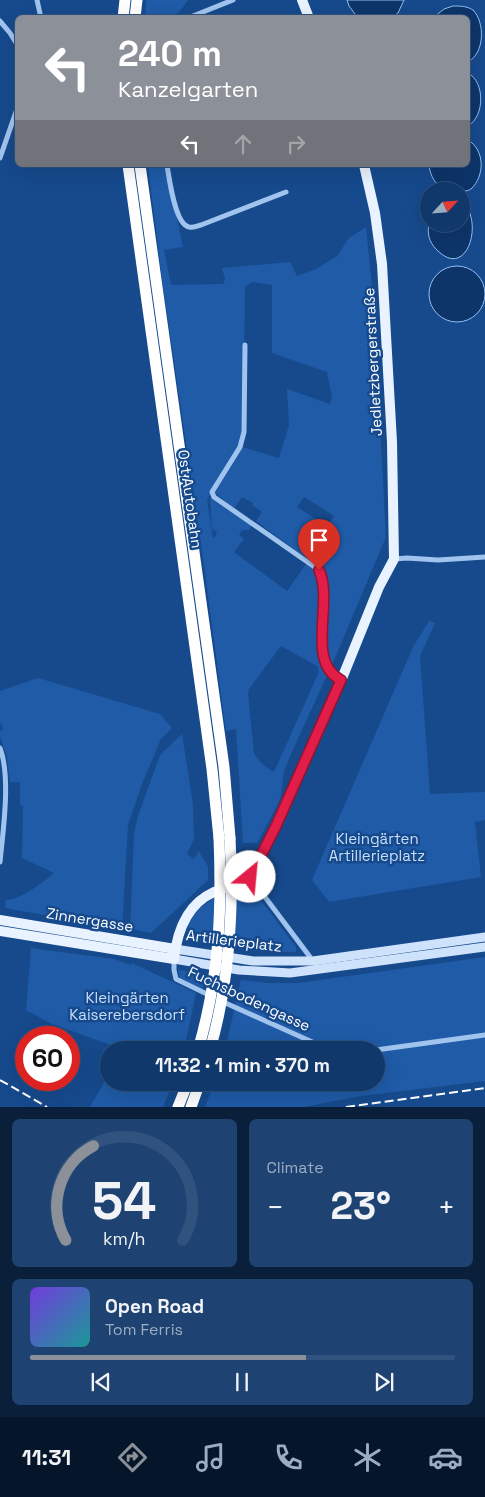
<!DOCTYPE html>
<html lang="en">
<head>
<meta charset="utf-8">
<style>
	:root { --surface:#10386a; --page:#1e4372; --text:#f1f3f6; --muted:#9cacc1; --line:#30527e; --accent:#8c9099 }
	body { margin:0; font-family:"Space Grotesk",sans-serif; background:var(--page); color:var(--text); height:100vh; display:flex; flex-direction:column; font-size:19px; white-space:nowrap }
	* { box-sizing:border-box; margin:0 }
	p { font-size:16px; color:var(--muted) }
	.icon { flex:none; width:28px; height:28px; fill:none; stroke:currentColor; stroke-width:2; stroke-linecap:round; stroke-linejoin:round }
	.map { position:relative; height:1107px; overflow:hidden }
	.panel { display:flex; flex-direction:column; gap:12px; padding:12px; background:#091f3a; flex:1 }
	.panel>* { flex:none }
	.top-card { position:absolute; left:15px; top:15px; width:455px; height:152px; border-radius:8px; box-shadow:0 5px 20px #0002,0 0 0 1px var(--line); background:#8c9099; color:#fff; overflow:hidden }
	.needle { width:32px; rotate:64deg }
	.fabs { position:absolute; left:420px; top:182px; display:grid; gap:10px }
	.fabs a { display:grid; place-items:center; width:50px; height:50px; border-radius:50%; background:var(--surface); box-shadow:0 5px 20px #0002,0 0 0 1px var(--line); font-size:25px }
	.speed { position:absolute; left:15px; top:1026px; display:flex; gap:10px; font-size:25px; font-weight:700; text-align:center }
	.speed>* { display:grid; place-content:center; width:65px; height:65px; border-radius:50%; background:var(--surface); box-shadow:0 5px 20px #0002,0 0 0 1px var(--line); line-height:1 }
	.speed .limit { border:8px solid #d22; background:#fff; color:#111 }
	.pin { position:absolute; display:grid; place-items:center; width:42px; height:42px; color:#fff; margin:-51px -21px; border-radius:50% 50% 50% 0; rotate:-45deg; box-shadow:0 0 5px #0007 }
	.pin .icon { rotate:45deg }
	.me { position:absolute; width:55px; margin:-28px; rotate:28deg; stroke-linejoin:round; filter:drop-shadow(0 0 4px #0008) }
	.turn { display:flex; align-items:center; gap:18px; height:105px; padding:0 20px; font-size:22px }
	.turn .icon { width:65px; height:65px; stroke-width:2.5 }
	.turn b { display:block; font-size:35px; line-height:42px }
	.lanes { display:flex; align-items:center; height:48px; padding:0 20px; background:#0003; justify-content:center; gap:25px; direction:ltr }
	.lanes .off { opacity:.35 }
	.big { font-size:38px; font-weight:600; line-height:1.1 }
	.panel .widget { flex:1; display:flex; flex-direction:column; justify-content:center; gap:8px; min-width:0; padding:0 18px; border-radius:8px; background:var(--page) }
	.panel .dial { align-items:center; gap:0 }
	.dial svg { height:130px; overflow:visible; fill:none; stroke:var(--line); stroke-width:7; stroke-linecap:round; text-anchor:middle }
	.dial text { fill:var(--text); stroke:none }
	.song { display:flex; align-items:center; gap:15px }
	.cover { width:60px; height:60px; border-radius:8px; background:linear-gradient(135deg,hsl(260 70% 55%),hsl(180 70% 35%)) }
	.played { height:5px; border-radius:2px; background:linear-gradient(90deg,var(--accent) 65%,var(--line) 65%) }
	.keys { display:flex; justify-content:space-around; direction:ltr }
	.heat { display:flex; justify-content:space-between; align-items:center; font-size:28px; direction:ltr }
	.panel .tiles { flex:1; display:grid; gap:12px; grid-template-columns:1fr 1fr }
	.widget:last-child { grid-column:span 2 }
	.trip { position:absolute; left:100px; top:1041px; width:285px; height:50px; border-radius:25px; background:var(--surface); box-shadow:0 5px 20px #0002,0 0 0 1px var(--line); font-weight:600; line-height:50px; text-align:center }
	.tabs { display:flex; height:80px; justify-content:space-around; align-items:center; background:#06162a; color:var(--muted) }
	.tabs .icon { width:35px; height:35px }
	.tabs .current { color:var(--accent) }
	.tabs b { font-size:22px; color:var(--text) }
	.map>svg:first-child { display:block }
	.green { fill:#1f5ba7; fill-rule:evenodd }
	.water { fill:#0e356a; stroke:#93bff2 }
	.lines { fill:none; stroke-linecap:round; stroke-linejoin:round }
	.minor { stroke:#a1c4ef; stroke-width:5 }
	.secondary { stroke:#cfe2fb; stroke-width:9 }
	.primary { stroke:#e9f2ff; stroke-width:10 }
	.motorway { stroke:#fff; stroke-width:11 }
	.rail { stroke:#fff; stroke-width:2; stroke-dasharray:9 4; stroke-linecap:butt }
	.motorway-bridge { stroke:#fff; stroke-width:11 }
	.route-casing { stroke:#92132f; stroke-width:12 }
	.route { stroke:#e11d48; stroke-width:9 }
	.labels { text-anchor:middle; stroke-width:5; stroke-linejoin:round; paint-order:stroke }
	.street-label { font-size:15px; fill:#fff; stroke:#164a8d }
	.park-label { font-size:15px; fill:#c7dffb; stroke:#164a8d }
</style>
</head>
<body>
<div class="map">
<svg width="485" height="1107" viewBox="0 0 485 1107">
	<rect width="100%" height="100%" fill="#164a8d"/>
	<g class="green">
		<path d="M 146,0 L 188,0 C 174,21 169,18 145,17 Z"/>
		<path d="M 148,165 L 166,165 L 183,247 L 164,250 L 171,285 L 223,284 L 225,279 L 222,268 L 290,262 L 297,276 L 316,269 L 337,256 L 349,238 L 366,227 L 373,295 L 386,537 L 335,658 L 291,754 L 284,771 L 281,795 L 277,806 L 257,843 L 243,843 L 236,729 L 226,731 L 224,717 L 205,572 L 163,286 ZM 252,282 L 272,285 L 272,353 L 327,372 L 332,397 L 330,404 L 287,389 L 289,425 L 279,458 L 239,446 L 243,430 L 245,287 ZM 215,493 L 234,509 L 242,497 L 253,503 L 252,505 L 262,512 L 256,521 L 309,560 L 287,591 L 234,552 L 244,539 L 239,535 L 242,530 L 249,530 L 252,525 L 210,497 L 212,529 L 217,532 L 215,537 L 213,538 L 207,500 L 209,496 ZM 304,497 L 334,516 L 327,526 L 297,507 ZM 281,646 L 317,666 L 319,672 L 274,772 C 265,767 259,762 254,753 L 248,694 L 249,689 Z"/>
		<path d="M 429,621 L 435,623 L 420,656 L 430,794 L 485,792 L 485,820 L 475,822 L 481,877 L 329,902 L 312,880 L 413,647 Z"/>
		<path d="M 38,678 L 160,714 L 172,728 L 161,739 L 142,784 L 128,825 L 122,929 L 5,908 L 6,900 C 21,900 43,882 54,873 L 22,858 L 23,806 L 20,805 L 20,782 L 10,782 L 7,757 L 0,736 L 0,731 L 4,729 L 0,723 L 0,691 Z"/>
		<path d="M 182,734 L 193,804 L 194,839 L 187,854 L 194,859 L 199,851 L 208,867 L 208,880 L 151,933 L 130,929 L 134,833 L 138,816 L 160,755 Z"/>
		<path d="M 247,887 L 254,891 L 296,947 L 296,952 C 281,953 194,945 186,936 C 191,905 219,893 247,887 Z"/>
		<path d="M 31,948 L 114,959 L 131,965 L 132,963 L 196,993 L 184,1050 L 119,1050 L 119,1048 L 52,1024 L 26,1010 Z"/>
		<path d="M 485,957 L 485,1081 L 361,1096 L 303,1107 L 205,1107 L 214,1083 L 376,1082 L 376,1050 L 225,1050 L 241,980 L 268,983 L 298,983 Z"/>
		<path d="M 178,970 L 205,973 L 203,989 L 180,978 Z"/>
		<path d="M 104,1082 L 109,1084 L 110,1082 L 173,1083 L 163,1107 L 90,1107 Z"/>
	</g>
	<g class="water">
		<path d="M 347,0 L 404,0 L 398,13 L 392,17 L 358,18 L 349,6 Z"/>
		<path d="M 453,6 C 460,6 467,6 473,10 C 485,22 485,53 468,62 L 468,18 L 434,17 L 444,9 Z"/>
		<path d="M 468,73 C 485,82 485,116 468,126 Z"/>
		<path d="M 468,140 C 485,150 485,176 471,189 C 466,192 463,191 457,191 C 441,191 431,182 429,165 L 468,165 Z"/>
		<path d="M 461,201 C 485,218 468,283 436,249 C 429,242 427,233 429,224 L 461,224 Z"/>
		<circle cx="457" cy="294" r="28"/>
	</g>
	<g class="lines">
		<g class="minor">
			<path d="M 37,0 L 41,18"/>
			<path d="M 188,18 L 233,0"/>
			<path d="M 0,21 L 10,33 L 18,46"/>
			<path d="M 0,158 L 18,106"/>
			<path d="M 167,165 C 169,177 175,225 189,227 C 192,228 197,226 201,225 L 286,192"/>
			<path d="M 245,345 L 244,432 L 240,447 L 212,492 L 214,497 L 319,570 C 334,602 305,661 341,680"/>
			<path d="M 394,559 L 407,558 L 438,560 L 485,557"/>
			<path d="M 0,748 C 11,777 3,831 0,862"/>
			<path d="M 250,877 L 313,961"/>
			<path d="M 174,959 L 174,970 L 176,979 L 211,996"/>
			<path d="M 221,1001 L 330,1050"/>
			<path d="M 376,1050 L 485,1035"/>
		</g>
		<g class="secondary">
			<path d="M 175,949 L 253,961 L 313,961 L 485,937"/>
			<path d="M 174,959 L 239,970 L 290,973 L 485,947"/>
		</g>
		<g class="primary">
			<path d="M 302,0 L 309,18"/>
			<path d="M 0,920 L 175,949"/>
			<path d="M 0,931 L 174,959 C 177,932 187,904 214,892 C 222,888 244,882 250,877 C 253,874 256,867 258,864 L 341,681 L 379,587 L 394,559 L 392,442 L 382,264 L 375,213 L 364,165"/>
		</g>
		<g class="motorway">
			<path d="M 123,18 L 125,0"/>
			<path d="M 135,18 L 137,0"/>
			<path d="M 128,165 L 212,769 L 219,838"/>
			<path d="M 140,165 L 224,767 L 230,838"/>
			<path d="M 178,1107 L 188,1082"/>
			<path d="M 191,1107 L 200,1082"/>
		</g>
		<g class="rail">
			<path d="M 0,1080 L 47,1107"/>
			<path d="M 346,1107 L 485,1088"/>
		</g>
		<g class="motorway-bridge">
			<path d="M 198,1050 C 219,978 222,913 219,838"/>
			<path d="M 210,1050 C 230,980 234,910 230,838"/>
		</g>
	</g>
	<g class="lines">
		<defs>
			<path id="route" d="M 250,877 L 276,826 L 341,680 C 305,662 334,602 319,570"/>
		</defs>
		<use href="#route" class="route-casing"/>
		<use href="#route" class="route"/>
	</g>
	<g class="labels">
		<g class="street-label">
			<text transform="translate(373 362) rotate(-93)" y="5">Jedletzbergerstraße</text>
			<text transform="translate(190 499) rotate(82)" y="5">Ost Autobahn</text>
			<text transform="translate(90 920) rotate(9)" y="5">Zinnergasse</text>
			<text transform="translate(234 941) rotate(7)" y="5">Artillerieplatz</text>
			<text transform="translate(249 999) rotate(25)" y="5">Fuchsbodengasse</text>
		</g>
		<g class="park-label">
			<text x="377" y="844">Kleingärten<tspan x="377" dy="17">Artillerieplatz</tspan></text>
			<text x="127" y="1003">Kleingärten<tspan x="127" dy="17">Kaiserebersdorf</tspan></text>
		</g>
	</g>
</svg>
<div class="fabs">
<a><svg class="needle" viewBox="-14 -14 28 28"><path d="M0-13l5 13h-10z" fill="#e53935"/><path d="M0 13l5-13h-10z" fill="#9cacc1"/></svg></a>
</div>
<div class="speed"><div class="limit">60</div></div>
<div class="pin" style="left:319px;top:570px;background:#d93025"><svg class="icon" aria-label="arrive" viewBox="0 0 24 24"><path d="M6 21V4h12l-3 4 3 4H6"/></svg></div>
<svg class="me" style="left:250px;top:877px" viewBox="-20 -20 40 40"><circle r="19" fill="#fff"/><path d="M0-13L10 11 0 6-10 11z" fill="#e11d48"/></svg>
<div class="trip">11:32 · 1 min · 370 m</div>
<div class="top-card">
<div class="turn"><svg class="icon" aria-label="left" viewBox="0 0 24 24"><path d="M17 20v-9H6M10 6l-5 5 5 5"/></svg><div><b>240 m</b>Kanzelgarten</div></div>
<div class="lanes"><svg class="icon" aria-label="left" viewBox="0 0 24 24"><path d="M17 20v-9H6M10 6l-5 5 5 5"/></svg><svg class="icon off" aria-label="ahead" viewBox="0 0 24 24"><path d="M12 20V5M6 11l6-6 6 6"/></svg><svg class="icon off" aria-label="right" viewBox="0 0 24 24"><path d="M7 20v-9h11M14 6l5 5-5 5"/></svg></div>
</div>
</div>
<section class="panel">
<div class="tiles">
<div class="widget dial"><svg viewBox="0 0 100 80">
<path d="M14 69A42 42 0 1 1 86 69"/>
<path d="M14 69A42 42 0 0 1 31 11" stroke="#8c9099"/>
<text x="50" y="56" font-size="32" font-weight="700">54</text>
<text x="50" y="72" font-size="11">km/h</text>
</svg></div>
<div class="widget"><p>Climate</p>
<div class="heat"><a>−</a><b class="big">23°</b><a>+</a></div>
</div>
<div class="widget">
<div class="song"><i class="cover"></i><div><b>Open Road</b><p>Tom Ferris</p></div></div>
<div class="played"></div>
<div class="keys"><svg class="icon" aria-label="previous" viewBox="0 0 24 24"><path d="M18 5L8 12l10 7zM5 5v14"/></svg><svg class="icon" aria-label="pause" viewBox="0 0 24 24"><path d="M8 5v14M16 5v14"/></svg><svg class="icon" aria-label="next" viewBox="0 0 24 24"><path d="M6 5l10 7-10 7zM19 5v14"/></svg></div>
</div>
</div>
</section>
<nav class="tabs">
<b>11:31</b>
<svg class="icon current" aria-label="directions" viewBox="0 0 24 24"><path d="M12 3l9 9-9 9-9-9zM9 14v-3h6M13 9l2 2-2 2"/></svg>
<svg class="icon" aria-label="music" viewBox="0 0 24 24"><path d="M9 18V5l10-2v13"/><circle cx="6" cy="18" r="3"/><circle cx="16" cy="16" r="3"/></svg>
<svg class="icon" aria-label="phone" viewBox="0 0 24 24"><path d="M5 4h4l2 5-3 2q2 4 5 5l2-3 5 2v4C11 20 4 13 5 4z"/></svg>
<svg class="icon" aria-label="climate" viewBox="0 0 24 24"><path d="M12 3v18M4 7l16 10M4 17L20 7"/></svg>
<svg class="icon" aria-label="car" viewBox="0 0 24 24"><path d="M5 17H2v-5l4-1 3-4h7l3 4 3 1v5h-3M9 17h6M6 11h13"/><circle cx="7" cy="17" r="2"/><circle cx="17" cy="17" r="2"/></svg>
</nav>
</body>
</html>
